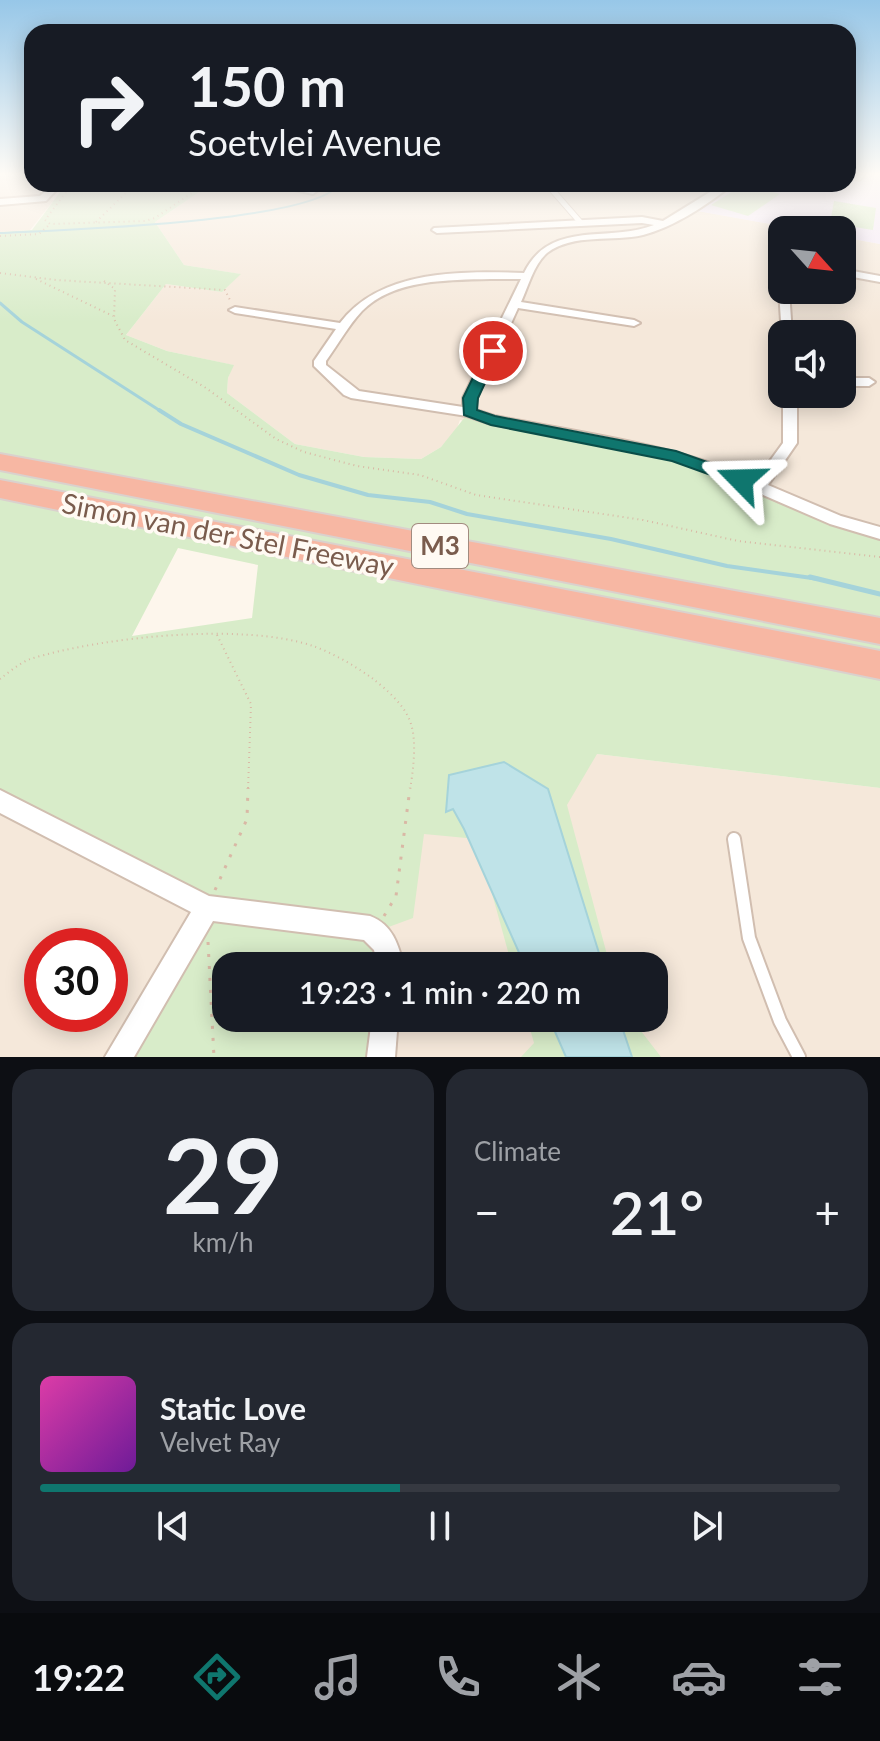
<!DOCTYPE html>
<html lang="en">
<head>
<meta charset="utf-8">
<style>
	:root { --surface:#171b24; --page:#242831; --text:#f1f3f6; --muted:#9ea1a6; --line:#363941; --accent:#0f766e }
	body { margin:0; font-family:Lato,sans-serif; background:var(--page); color:var(--text); height:100vh; display:flex; flex-direction:column; font-size:30px; white-space:nowrap }
	* { box-sizing:border-box; margin:0 }
	p { font-size:26px; color:var(--muted) }
	.icon { flex:none; width:44px; height:44px; fill:none; stroke:currentColor; stroke-width:2; stroke-linecap:round; stroke-linejoin:round }
	.map { position:relative; height:1057px; overflow:hidden }
	.drawer { display:flex; flex-direction:column; gap:12px; padding:12px; background:#0d0f14; flex:1 }
	.drawer>* { flex:none }
	.banner { position:absolute; left:24px; top:24px; width:832px; height:168px; border-radius:24px; box-shadow:0 4px 20px #0003; background:#171b24; color:var(--text); overflow:hidden }
	.needle { width:52px; rotate:117deg }
	.tools { position:absolute; left:768px; top:216px; display:grid; gap:16px }
	.tools a { display:grid; place-items:center; width:88px; height:88px; border-radius:16px; background:var(--surface); box-shadow:0 4px 20px #0003; font-size:40px }
	.speed { position:absolute; left:24px; top:928px; display:flex; gap:16px; font-size:40px; font-weight:700; text-align:center }
	.speed>* { display:grid; place-content:center; width:104px; height:104px; border-radius:50%; background:var(--surface); box-shadow:0 4px 20px #0003; line-height:1 }
	.speed .limit { border:12px solid #d22; background:#fff; color:#111 }
	.pin { position:absolute; display:grid; place-items:center; width:68px; height:68px; color:#fff; margin:-34px; border:4px solid #fff; border-radius:50%; box-shadow:0 2px 8px #0007 }
	.me { position:absolute; width:88px; margin:-44px; rotate:292deg; stroke-linejoin:round; filter:drop-shadow(0 0 6px #0008) }
	.turn { display:flex; align-items:center; gap:28px; height:168px; padding:0 32px; font-size:36px }
	.turn .icon { width:104px; height:104px; stroke-width:2.5 }
	.turn b { display:block; font-size:56px; line-height:68px }
	.big { font-size:60px; font-weight:600; line-height:1.1 }
	.drawer .widget { flex:1; display:flex; flex-direction:column; justify-content:center; gap:12px; min-width:0; padding:0 28px; border-radius:24px; background:var(--page) }
	.drawer .dial { align-items:center; gap:0 }
	.dial b { font-size:104px; line-height:1 }
	.song { display:flex; align-items:center; gap:24px }
	.cover { width:96px; height:96px; border-radius:12px; background:linear-gradient(135deg,hsl(320 70% 55%),hsl(280 70% 35%)) }
	.played { height:8px; border-radius:4px; background:linear-gradient(90deg,var(--accent) 45%,var(--line) 45%) }
	.keys { display:flex; justify-content:space-around; direction:ltr }
	.heat { display:flex; justify-content:space-between; align-items:center; font-size:44px; direction:ltr }
	.drawer .tiles { flex:1; display:grid; gap:12px; grid-template-columns:1fr 1fr }
	.widget:last-child { grid-column:span 2 }
	.trip { position:absolute; left:212px; top:952px; width:456px; height:80px; border-radius:24px; background:var(--surface); box-shadow:0 4px 20px #0003; font-weight:600; line-height:80px; text-align:center }
	.tabs { display:flex; height:128px; justify-content:space-around; align-items:center; background:#090b0e; color:var(--muted) }
	.tabs .icon { width:56px; height:56px }
	.tabs .current { color:var(--accent) }
	.tabs b { font-size:36px; color:var(--text) }
	.map>svg:first-child { display:block }
	.residential { fill:#f5e8da; fill-rule:evenodd }
	.education { fill:#f3e8fa }
	.green { fill:#d8ecc9; fill-rule:evenodd }
	.water { fill:#bfe3e8; stroke:#a5d3da; stroke-width:2 }
	.lines { fill:none; stroke-linecap:round; stroke-linejoin:round }
	.stream-far3 { stroke:#a5d3da; stroke-width:2 }
	.stream-far2 { stroke:#a5d3da; stroke-width:3 }
	.stream-far1 { stroke:#a5d3da; stroke-width:4 }
	.stream { stroke:#a5d3da; stroke-width:5 }
	.lane-far1-casing { stroke:#d1beb0; stroke-width:7 }
	.lane-casing { stroke:#d1beb0; stroke-width:16 }
	.street-casing { stroke:#d1beb0; stroke-width:4 }
	.highway-casing { stroke:#dad1cd; stroke-width:4 }
	.path-far1 { stroke:#d9b8a5; stroke-width:2; stroke-dasharray:1 4; stroke-linecap:butt }
	.path { stroke:#d9b8a5; stroke-width:3; stroke-dasharray:3 9; stroke-linecap:butt }
	.lane-far1 { stroke:#fff; stroke-width:5 }
	.lane { stroke:#fff; stroke-width:12 }
	.street { fill:#fff; fill-rule:evenodd }
	.highway { fill:#f7b7a3; fill-rule:evenodd }
	.route { fill:#0f766e; stroke:#0a4d48; stroke-width:2 }
	.labels { text-anchor:middle; stroke-width:7; stroke-linejoin:round; paint-order:stroke }
	.shield { fill:#fffaf3; stroke:#a28b7f; stroke-width:2 }
	.shield-label { font-size:26px; font-weight:bold; fill:#7a5c4d }
	.street-label { font-size:28px; fill:#7a5c4d; stroke:#fffaf3 }
</style>
</head>
<body>
<div class="map">
<svg width="880" height="1057" viewBox="0 0 880 1057">
	<rect width="100%" height="100%" fill="#fdf6ec"/>
	<g class="residential">
		<path d="M 0,174 L 32,174 L 32,184 L 58,184 L 45,199 L 54,200 L 30,230 L 0,232 Z"/>
		<path d="M 211,184 L 729,184 L 688,209 L 804,230 L 782,230 L 782,290 L 842,290 L 842,237 L 880,244 L 880,533 L 460,420 L 456,431 L 441,447 L 421,459 L 364,457 L 295,444 L 227,393 L 228,378 L 233,365 L 167,351 L 126,335 L 166,284 L 222,292 L 240,274 L 184,265 L 155,222 ZM 782,334 L 842,334 L 842,394 L 782,394 Z"/>
		<path d="M 0,654 L 597,754 L 880,788 L 880,1057 L 0,1057 ZM 42,946 L 110,946 L 110,1014 L 42,1014 ZM 226,966 L 654,966 L 654,1018 L 226,1018 Z"/>
	</g>
	<path class="education" d="M 848,174 L 880,174 L 880,244 L 842,237 L 842,230 L 804,230 L 697,211 L 742,184 L 848,184 Z"/>
	<g class="green">
		<path d="M 66,184 L 211,184 L 155,222 L 184,265 L 241,274 L 222,292 L 166,284 L 126,335 L 167,351 L 234,365 L 228,378 L 227,393 L 295,444 L 364,457 L 421,459 L 441,447 L 469,412 L 676,457 L 880,533 L 880,788 L 597,754 L 567,805 L 610,966 L 512,966 L 477,839 L 424,834 L 413,918 L 375,932 L 389,966 L 226,966 L 226,1018 L 382,1018 L 377,1057 L 119,1057 L 206,908 L 0,801 L 0,232 L 32,230 ZM 178,548 L 258,565 L 252,618 L 132,636 Z"/>
		<path d="M 744,184 L 780,194 L 748,216 L 711,205 Z"/>
		<path d="M 834,201 L 876,208 L 873,230 L 830,223 Z"/>
		<path d="M 527,1018 L 631,1018 L 661,1057 L 521,1057 L 534,1043 Z"/>
	</g>
	<g class="water">
		<path d="M 504,762 L 548,789 L 603,966 L 525,966 L 464,829 L 453,809 L 446,812 L 449,775 Z"/>
		<path d="M 549,1018 L 619,1018 L 632,1057 L 566,1057 Z"/>
	</g>
	<g class="lines">
		<path class="stream-far3" d="M 0,233 C 57,230 312,223 340,184"/>
		<path class="stream-far2" d="M 0,303 L 22,322 L 162,412"/>
		<path class="stream-far1" d="M 159,410 L 181,424 L 299,475 L 368,495 L 430,502 L 467,514 L 611,539 L 727,566 L 819,579"/>
		<path class="stream" d="M 810,577 L 880,594"/>
		<defs>
			<g id="lane-far1">
				<path d="M 848,176 L 859,178 L 863,174"/>
				<path d="M 547,184 L 581,223"/>
			</g>
			<path id="lane" d="M 734,839 L 749,938 L 780,1021 L 799,1057"/>
			<g id="street">
				<path d="M 53,184 L 62,184 L 46,201 L 0,205 L 0,199 L 40,196 Z"/>
				<path d="M 267,184 L 287,184 L 317,191 L 313,194 Z"/>
				<path d="M 723,184 L 733,184 C 709,204 674,227 643,235 C 613,242 573,233 547,253 C 534,264 528,287 521,302 L 634,320 L 640,323 L 634,326 L 518,308 L 477,398 L 476,410 L 494,416 C 583,433 672,444 756,480 L 783,443 L 783,394 L 797,394 L 797,443 L 768,485 L 841,516 L 880,527 L 880,539 L 830,524 L 724,478 L 678,461 L 628,449 L 491,424 L 467,416 L 351,398 L 344,395 L 314,366 L 314,361 L 336,329 L 235,313 L 229,310 L 235,307 L 340,323 C 381,269 462,271 524,273 C 550,219 608,243 654,225 L 642,223 L 437,233 L 432,230 L 434,228 L 642,217 L 663,221 ZM 490,279 L 521,279 L 463,398 L 463,407 L 359,391 L 326,365 L 326,361 C 339,343 348,326 362,311 C 393,279 449,280 490,279 Z"/>
				<path d="M 842,269 L 880,276 L 880,282 L 842,275 Z"/>
				<path d="M 782,287 L 782,290 L 789,290 L 792,334 L 782,334 L 782,337 L 779,290 Z"/>
				<path d="M 842,378 L 869,378 L 875,382 L 869,386 L 842,386 Z"/>
				<path d="M 0,790 L 209,896 L 370,916 C 393,925 398,944 404,966 L 378,966 L 374,950 L 364,940 L 213,921 L 134,1057 L 105,1057 L 191,912 L 0,813 Z"/>
				<path d="M 372,1018 L 398,1018 L 395,1057 L 367,1057 Z"/>
			</g>
			<g id="highway">
				<path d="M 0,454 L 880,618 L 880,644 L 0,470 Z"/>
				<path d="M 0,480 L 880,651 L 880,679 L 0,498 Z"/>
			</g>
		</defs>
		<use href="#lane-far1" class="lane-far1-casing"/>
		<use href="#lane" class="lane-casing"/>
		<use href="#street" class="street-casing"/>
		<use href="#highway" class="highway-casing"/>
		<g class="path-far1">
			<path d="M 72,184 L 45,220 L 50,224 L 145,221 L 155,218 L 205,184"/>
			<path d="M 96,222 L 135,184"/>
			<path d="M 0,236 L 39,234 L 50,224"/>
			<path d="M 0,273 L 56,280 L 225,290 L 231,302"/>
			<path d="M 36,279 L 113,316"/>
			<path d="M 104,281 L 115,289 L 114,319 L 125,340 L 206,388 L 276,439 L 304,452 L 357,466 L 420,475 L 476,495 L 643,520 L 738,541 L 880,557"/>
			<path d="M 217,635 L 251,704 L 248,790"/>
			<path d="M 0,679 C 9,672 20,663 30,659 C 101,637 243,622 313,646 C 333,653 355,666 372,678 C 386,689 406,706 411,724 C 417,743 413,771 410,790"/>
		</g>
		<g class="path">
			<path d="M 215,890 L 247,819 L 248,788"/>
			<path d="M 384,916 L 396,896 L 410,788"/>
			<path d="M 208,942 L 214,1057"/>
		</g>
		<use href="#lane-far1" class="lane-far1"/>
		<use href="#lane" class="lane"/>
		<use href="#street" class="street"/>
		<use href="#highway" class="highway"/>
	</g>
	<linearGradient id="sky" x2="0" y2="1"><stop stop-color="#97c7e8"/><stop offset="0.54" stop-color="#fefbf6"/><stop offset="1" stop-color="#fefbf6" stop-opacity="0"/></linearGradient>
	<rect width="880" height="322" fill="url(#sky)"/>
	<path class="route" d="M 493,347 L 500,351 L 478,398 L 477,410 L 495,416 L 676,451 L 747,476 L 749,480 L 741,486 L 672,461 L 491,425 L 464,415 L 463,398 L 486,351 Z"/>
	<g class="labels">
		<rect class="shield" x="412" y="524" width="56" height="44" rx="6"/>
		<g class="shield-label">
			<text x="440" y="555">M3</text>
		</g>
		<g class="street-label">
			<text transform="translate(228 535) rotate(11)" y="10">Simon van der Stel Freeway</text>
		</g>
	</g>
</svg>
<div class="tools">
<a><svg class="needle" viewBox="-14 -14 28 28"><path d="M0-13l5 13h-10z" fill="#e53935"/><path d="M0 13l5-13h-10z" fill="#9ea1a6"/></svg></a>
<a><svg class="icon" aria-label="sound" viewBox="0 0 24 24"><path d="M4 9h4l5-4v14l-5-4H4zM17 9q2 3 0 6"/></svg></a>
</div>
<div class="speed"><div class="limit">30</div></div>
<div class="pin" style="left:493px;top:351px;background:#d93025"><svg class="icon" aria-label="arrive" viewBox="0 0 24 24"><path d="M6 21V4h12l-3 4 3 4H6"/></svg></div>
<svg class="me" style="left:741px;top:480px" viewBox="-20 -20 40 40"><path d="M0-17L14 15 0 8-14 15z" fill="#0f766e" stroke="#fff" stroke-width="4"/></svg>
<div class="trip">19:23 · 1 min · 220 m</div>
<div class="banner">
<div class="turn"><svg class="icon" aria-label="right" viewBox="0 0 24 24"><path d="M7 20v-9h11M14 6l5 5-5 5"/></svg><div><b>150 m</b>Soetvlei Avenue</div></div>
</div>
</div>
<section class="drawer">
<div class="tiles">
<div class="widget dial"><b>29</b><p>km/h</p></div>
<div class="widget"><p>Climate</p>
<div class="heat"><a>−</a><b class="big">21°</b><a>+</a></div>
</div>
<div class="widget">
<div class="song"><i class="cover"></i><div><b>Static Love</b><p>Velvet Ray</p></div></div>
<div class="played"></div>
<div class="keys"><svg class="icon" aria-label="previous" viewBox="0 0 24 24"><path d="M18 5L8 12l10 7zM5 5v14"/></svg><svg class="icon" aria-label="pause" viewBox="0 0 24 24"><path d="M8 5v14M16 5v14"/></svg><svg class="icon" aria-label="next" viewBox="0 0 24 24"><path d="M6 5l10 7-10 7zM19 5v14"/></svg></div>
</div>
</div>
</section>
<nav class="tabs">
<b>19:22</b>
<svg class="icon current" aria-label="directions" viewBox="0 0 24 24"><path d="M12 3l9 9-9 9-9-9zM9 14v-3h6M13 9l2 2-2 2"/></svg>
<svg class="icon" aria-label="music" viewBox="0 0 24 24"><path d="M9 18V5l10-2v13"/><circle cx="6" cy="18" r="3"/><circle cx="16" cy="16" r="3"/></svg>
<svg class="icon" aria-label="phone" viewBox="0 0 24 24"><path d="M5 4h4l2 5-3 2q2 4 5 5l2-3 5 2v4C11 20 4 13 5 4z"/></svg>
<svg class="icon" aria-label="climate" viewBox="0 0 24 24"><path d="M12 3v18M4 7l16 10M4 17L20 7"/></svg>
<svg class="icon" aria-label="car" viewBox="0 0 24 24"><path d="M5 17H2v-5l4-1 3-4h7l3 4 3 1v5h-3M9 17h6M6 11h13"/><circle cx="7" cy="17" r="2"/><circle cx="17" cy="17" r="2"/></svg>
<svg class="icon" aria-label="filters" viewBox="0 0 24 24"><path d="M4 7h16M4 17h16"/><circle cx="9" cy="7" r="2"/><circle cx="15" cy="17" r="2"/></svg>
</nav>
</body>
</html>
